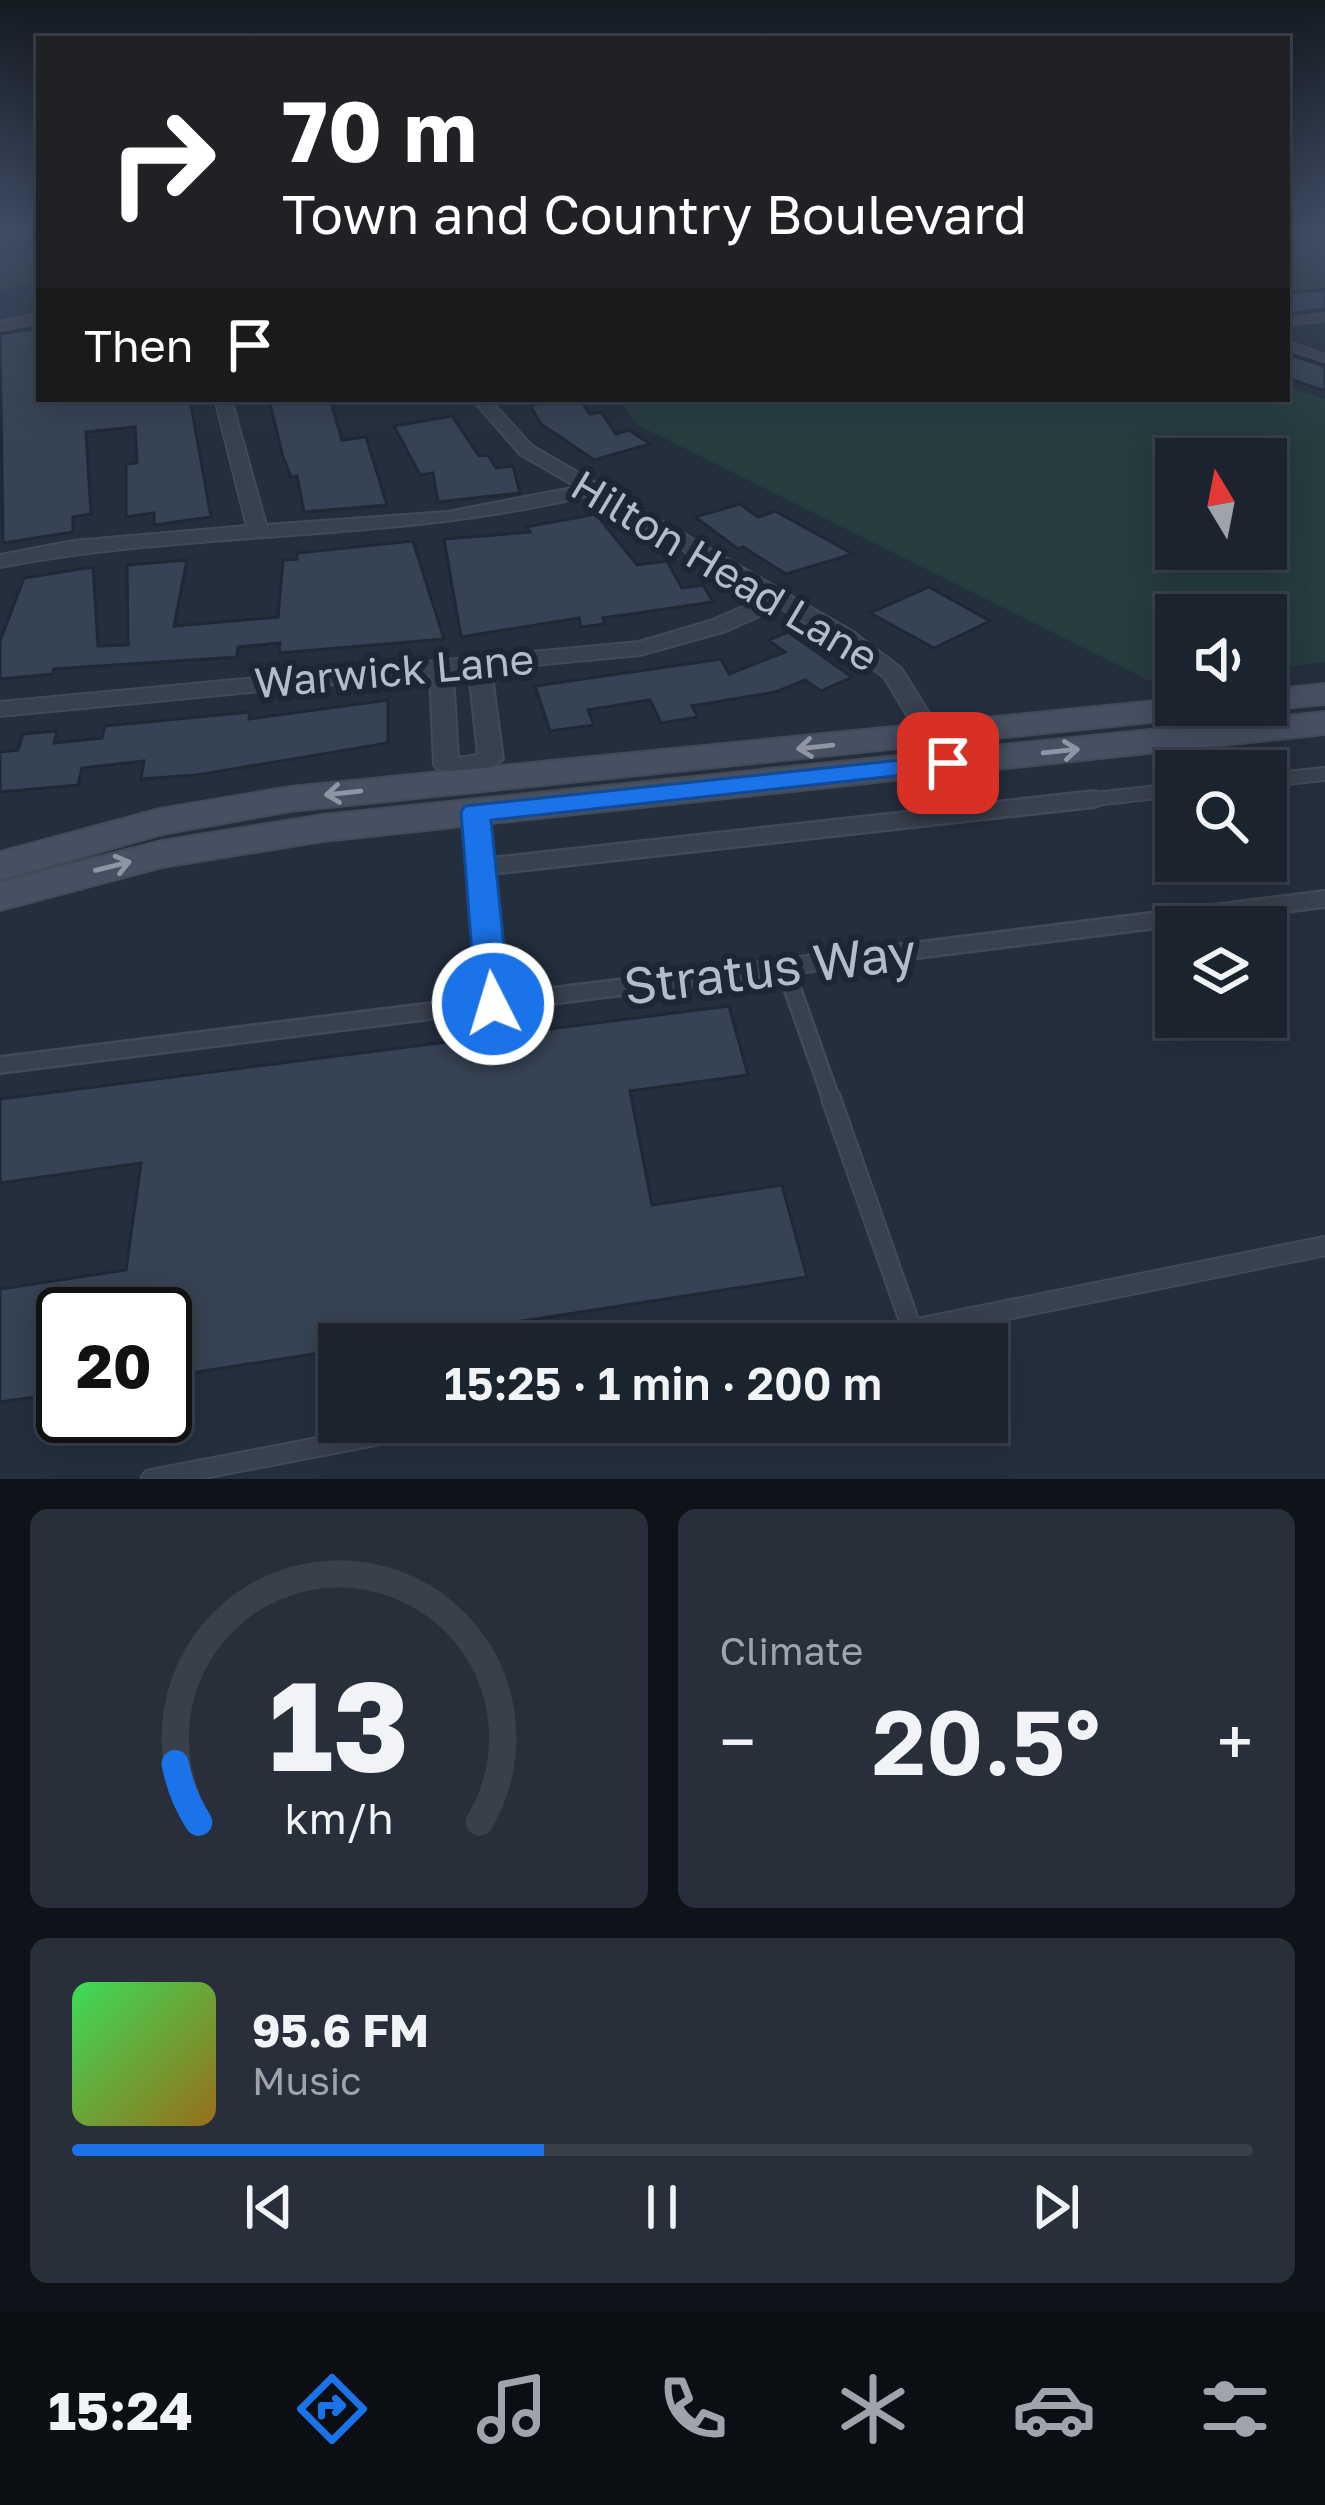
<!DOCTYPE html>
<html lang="en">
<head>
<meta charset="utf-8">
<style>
	:root { --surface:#1b232e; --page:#282f3a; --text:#f1f3f6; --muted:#a0a4aa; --line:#39404a; --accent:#1a73e8 }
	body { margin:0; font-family:"Golos Text",sans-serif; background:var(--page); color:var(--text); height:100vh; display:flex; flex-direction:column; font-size:45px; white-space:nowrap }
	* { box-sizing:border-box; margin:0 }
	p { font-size:39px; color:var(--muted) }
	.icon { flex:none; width:66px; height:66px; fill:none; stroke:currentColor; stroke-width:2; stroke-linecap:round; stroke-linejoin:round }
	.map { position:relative; height:1479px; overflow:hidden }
	.panel { display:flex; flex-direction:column; gap:30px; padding:30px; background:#0f1319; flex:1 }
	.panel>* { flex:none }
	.banner { position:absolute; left:36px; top:36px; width:1254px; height:366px; border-radius:0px; box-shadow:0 6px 30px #0003,0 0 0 3px var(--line); background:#202124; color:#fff; overflow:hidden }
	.needle { width:78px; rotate:350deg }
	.fabs { position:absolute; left:1155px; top:438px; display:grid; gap:24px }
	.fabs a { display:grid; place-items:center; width:132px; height:132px; border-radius:0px; background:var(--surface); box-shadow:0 6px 30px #0003,0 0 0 3px var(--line); font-size:60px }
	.speed { position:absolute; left:36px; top:1287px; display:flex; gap:24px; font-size:60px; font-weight:700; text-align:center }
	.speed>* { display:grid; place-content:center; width:156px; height:156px; border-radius:50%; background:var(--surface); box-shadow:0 6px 30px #0003,0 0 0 3px var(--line); line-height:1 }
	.speed .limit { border:6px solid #111; border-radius:18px; background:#fff; color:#111 }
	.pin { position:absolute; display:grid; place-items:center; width:102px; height:102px; color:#fff; margin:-51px; border-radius:24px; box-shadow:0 6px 18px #0006 }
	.me { position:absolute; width:132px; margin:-66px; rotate:355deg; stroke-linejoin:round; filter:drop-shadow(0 0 9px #0008) }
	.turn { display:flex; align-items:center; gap:42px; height:252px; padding:0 48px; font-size:54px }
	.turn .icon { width:156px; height:156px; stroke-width:2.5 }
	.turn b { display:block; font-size:84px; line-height:102px }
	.then { display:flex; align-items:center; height:114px; padding:0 48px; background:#0003; gap:24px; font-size:45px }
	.big { font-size:90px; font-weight:600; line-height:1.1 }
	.panel .widget { flex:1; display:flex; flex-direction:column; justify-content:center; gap:18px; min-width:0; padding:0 42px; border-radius:18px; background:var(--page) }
	.panel .dial { align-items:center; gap:0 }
	.dial svg { height:312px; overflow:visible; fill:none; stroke:var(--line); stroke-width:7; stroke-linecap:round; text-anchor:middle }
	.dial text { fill:var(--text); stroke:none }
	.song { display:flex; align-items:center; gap:36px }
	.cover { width:144px; height:144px; border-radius:18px; background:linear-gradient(135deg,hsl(130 70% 55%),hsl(40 70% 35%)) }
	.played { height:12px; border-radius:6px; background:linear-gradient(90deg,var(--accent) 40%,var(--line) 40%) }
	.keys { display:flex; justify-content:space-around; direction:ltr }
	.heat { display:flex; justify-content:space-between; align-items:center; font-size:66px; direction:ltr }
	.panel .tiles { flex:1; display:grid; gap:30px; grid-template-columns:1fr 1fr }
	.widget:last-child { grid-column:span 2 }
	.trip { position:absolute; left:318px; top:1323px; width:690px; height:120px; border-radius:0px; background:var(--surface); box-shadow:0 6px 30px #0003,0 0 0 3px var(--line); font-weight:600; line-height:120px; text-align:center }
	.tab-bar { display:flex; height:192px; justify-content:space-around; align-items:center; background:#0b0e12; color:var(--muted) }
	.tab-bar .icon { width:84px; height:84px }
	.tab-bar .current { color:var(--accent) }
	.tab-bar b { font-size:54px; color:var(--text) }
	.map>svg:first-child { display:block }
	.green { fill:#263c3f; fill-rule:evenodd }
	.building { fill:#364354; stroke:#1f2835; stroke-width:3 }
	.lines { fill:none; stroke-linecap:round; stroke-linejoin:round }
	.service-far3-casing { stroke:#414a57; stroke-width:10 }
	.service-far2-casing { stroke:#414a57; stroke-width:16 }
	.service-far1-casing { stroke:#414a57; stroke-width:20 }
	.service-casing { stroke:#414a57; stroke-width:22 }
	.minor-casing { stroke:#414a57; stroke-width:4 }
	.secondary-casing { stroke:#414a57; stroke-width:4 }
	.service-far3 { stroke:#38414e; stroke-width:8 }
	.service-far2 { stroke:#38414e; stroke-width:12 }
	.service-far1 { stroke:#38414e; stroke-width:15 }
	.service { stroke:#38414e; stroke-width:18 }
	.minor { fill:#38414e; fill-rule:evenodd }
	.secondary { fill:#465061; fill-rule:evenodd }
	.oneway { stroke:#8e96a5 }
	.route { fill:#1a73e8; stroke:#114b97; stroke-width:3 }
	.labels { text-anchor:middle; stroke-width:12; stroke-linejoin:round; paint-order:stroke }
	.street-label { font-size:42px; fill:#b4bcc9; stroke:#1d2633 }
	.near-street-label { font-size:51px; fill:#b4bcc9; stroke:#1d2633 }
</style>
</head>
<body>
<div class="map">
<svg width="1325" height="1479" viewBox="0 0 1325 1479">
	<rect width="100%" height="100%" fill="#242f3e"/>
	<g class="green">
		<path d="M 0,231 L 39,231 L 39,283 L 0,290 Z"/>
		<path d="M 1287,231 L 1325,231 L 1325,288 L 1287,292 Z"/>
		<path d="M 1287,386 L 1325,399 L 1325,662 L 1266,670 L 1266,615 L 1176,615 L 1176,683 L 1160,686 L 638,425 L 617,399 L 1287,399 ZM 1176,459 L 1266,459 L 1266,549 L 1176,549 Z"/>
	</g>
	<g class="building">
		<path d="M 1325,290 L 1325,309 L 1287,314 L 1287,293 Z"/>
		<path d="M 39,328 L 39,399 L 190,399 L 211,517 L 154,525 L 154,513 L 126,517 L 126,464 L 137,463 L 135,427 L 86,432 L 91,514 L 73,517 L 73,532 L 3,543 L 0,334 Z"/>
		<path d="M 1287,354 L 1325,366 L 1325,391 L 1287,378 Z"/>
		<path d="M 269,399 L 330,399 L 342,440 L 366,437 L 387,505 L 304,512 L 297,476 L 291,477 L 283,457 Z"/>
		<path d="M 580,399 L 590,414 L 601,412 L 616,434 L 629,430 L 650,444 L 594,460 L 541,424 L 530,405 Z"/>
		<path d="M 452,416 L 479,456 L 488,455 L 496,468 L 513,466 L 520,493 L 438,502 L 433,473 L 420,475 L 394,426 Z"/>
		<path d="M 740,504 L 758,517 L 775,511 L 853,554 L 786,574 L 743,547 L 738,549 L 695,517 Z"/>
		<path d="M 596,514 L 637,565 L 667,561 L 682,588 L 703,585 L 713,602 L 603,618 L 605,624 L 581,627 L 579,618 L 461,637 L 444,539 L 530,532 L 526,527 Z"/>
		<path d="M 413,541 L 444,639 L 279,653 L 280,643 L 238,647 L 237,657 L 54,669 L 53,674 L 0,679 L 0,641 L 24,578 L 93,567 L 98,646 L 128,645 L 127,565 L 187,560 L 174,626 L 278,617 L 283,560 L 297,559 L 297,553 Z"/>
		<path d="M 929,587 L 990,621 L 934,648 L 870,613 Z"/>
		<path d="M 788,632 L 852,677 L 821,691 L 805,680 L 776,692 L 692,706 L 698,717 L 661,723 L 650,700 L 588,710 L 594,725 L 550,731 L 535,686 L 721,659 L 729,674 L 785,652 L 768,640 Z"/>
		<path d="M 388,700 L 388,743 L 197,775 L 141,779 L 144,761 L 82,768 L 78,785 L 0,792 L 0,752 L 18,750 L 23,734 L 57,731 L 54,743 L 102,738 L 105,726 L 250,712 L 249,719 Z"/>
		<path d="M 729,1006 L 748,1075 L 630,1091 L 652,1205 L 782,1185 L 807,1277 L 375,1344 L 339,1344 L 339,1350 L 165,1377 L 165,1314 L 63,1314 L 63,1393 L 0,1402 L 0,1289 L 126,1270 L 141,1163 L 0,1183 L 0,1099 Z"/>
	</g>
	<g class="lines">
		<defs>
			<g id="service-far3">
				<path d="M 1287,322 L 1325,317"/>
				<path d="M 1287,345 L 1325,358"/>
			</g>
			<g id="service-far2">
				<path d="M 1266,780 L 1325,774"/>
				<path d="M 1067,802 L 1176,790"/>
			</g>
			<g id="service-far1">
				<path d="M 475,814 L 493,1004"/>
				<path d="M 482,867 L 1094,799"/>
				<path d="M 785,968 L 832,1101"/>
				<path d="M 0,1065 L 1325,899"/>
			</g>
			<g id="service">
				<path d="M 831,1098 L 912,1329 L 839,1344"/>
				<path d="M 912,1329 L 1325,1246"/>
				<path d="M 151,1479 L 449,1422"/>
			</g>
			<g id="minor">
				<path d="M 39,314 L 39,322 L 0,330 L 0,322 Z"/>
				<path d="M 215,399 L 231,399 L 266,525 L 447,512 L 577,487 L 520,454 L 472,399 L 489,399 L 532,446 L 853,632 L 901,668 L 960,763 L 948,771 L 939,768 L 884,677 L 837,642 L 779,607 L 726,631 L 640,655 L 491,669 L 503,759 C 485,776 461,775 437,769 L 434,764 L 430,675 L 0,716 L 0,702 L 639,642 L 710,621 L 764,598 L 590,495 C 396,543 196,529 0,567 L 0,555 L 73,541 L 247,526 ZM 469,671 L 478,755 L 458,758 L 453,673 Z"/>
			</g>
			<g id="secondary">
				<path d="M 1325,684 L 1325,704 L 1266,710 L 1252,705 L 1266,705 L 1266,690 Z"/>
				<path d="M 1176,699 L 1176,705 L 1235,705 L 1230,712 L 1218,715 L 290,811 L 162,834 L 0,880 L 0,852 L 160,809 L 290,787 Z"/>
				<path d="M 1325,712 L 1325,734 L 323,841 L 162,867 L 0,910 L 0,882 L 162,841 L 323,815 Z"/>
			</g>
		</defs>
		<use href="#service-far3" class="service-far3-casing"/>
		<use href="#service-far2" class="service-far2-casing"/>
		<use href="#service-far1" class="service-far1-casing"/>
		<use href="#service" class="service-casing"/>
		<use href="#minor" class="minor-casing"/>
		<use href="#secondary" class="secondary-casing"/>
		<use href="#service-far3" class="service-far3"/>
		<use href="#service-far2" class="service-far2"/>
		<use href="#service-far1" class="service-far1"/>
		<use href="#service" class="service"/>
		<use href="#minor" class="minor"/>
		<use href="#secondary" class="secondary"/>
	</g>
	<defs><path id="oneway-shaft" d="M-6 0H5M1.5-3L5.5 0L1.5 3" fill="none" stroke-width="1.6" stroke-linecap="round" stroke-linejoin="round" transform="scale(3)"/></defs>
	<g class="oneway">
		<use href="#oneway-shaft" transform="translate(815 747) rotate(174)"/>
		<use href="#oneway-shaft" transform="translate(1061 751) rotate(-6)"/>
		<use href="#oneway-shaft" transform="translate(343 793) rotate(174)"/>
		<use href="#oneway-shaft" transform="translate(113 866) rotate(-14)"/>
	</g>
	<linearGradient id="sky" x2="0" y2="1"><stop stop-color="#141a22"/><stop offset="0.53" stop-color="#3f4d63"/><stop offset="1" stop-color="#3f4d63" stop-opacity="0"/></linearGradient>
	<rect width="1325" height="438" fill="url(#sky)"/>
	<path class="route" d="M 948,755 L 958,757 L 962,763 L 958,769 L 491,820 L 510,1004 L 505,1013 L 493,1017 L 481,1013 L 476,1004 L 461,812 L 465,806 Z"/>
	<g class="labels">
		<g class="street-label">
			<text transform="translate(725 571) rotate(31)" y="15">Hilton Head Lane</text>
			<text transform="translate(394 671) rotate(-5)" y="15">Warwick Lane</text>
		</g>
		<g class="near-street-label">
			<text transform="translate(770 969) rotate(-7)" y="18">Stratus Way</text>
		</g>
	</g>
</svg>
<div class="fabs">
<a><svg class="needle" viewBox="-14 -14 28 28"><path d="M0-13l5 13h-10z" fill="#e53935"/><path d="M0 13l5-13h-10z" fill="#a0a4aa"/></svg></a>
<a><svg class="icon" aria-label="sound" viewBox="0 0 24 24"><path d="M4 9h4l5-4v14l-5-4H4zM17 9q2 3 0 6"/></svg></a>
<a><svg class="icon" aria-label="search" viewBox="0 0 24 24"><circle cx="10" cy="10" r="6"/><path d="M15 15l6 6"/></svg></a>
<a><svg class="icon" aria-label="layers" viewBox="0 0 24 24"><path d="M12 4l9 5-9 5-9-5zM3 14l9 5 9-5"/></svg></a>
</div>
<div class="speed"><div class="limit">20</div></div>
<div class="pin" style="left:948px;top:763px;background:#d93025"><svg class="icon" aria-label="arrive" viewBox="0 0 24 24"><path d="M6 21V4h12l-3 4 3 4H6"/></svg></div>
<svg class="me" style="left:493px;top:1004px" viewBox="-20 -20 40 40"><circle r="17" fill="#1a73e8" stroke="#fff" stroke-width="3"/><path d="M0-11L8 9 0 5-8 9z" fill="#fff"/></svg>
<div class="trip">15:25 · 1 min · 200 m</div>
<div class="banner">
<div class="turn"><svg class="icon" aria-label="right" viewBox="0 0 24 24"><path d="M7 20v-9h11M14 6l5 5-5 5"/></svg><div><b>70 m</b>Town and Country Boulevard</div></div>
<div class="then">Then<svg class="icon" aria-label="arrive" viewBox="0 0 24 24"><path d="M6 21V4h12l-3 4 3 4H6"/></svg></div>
</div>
</div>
<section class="panel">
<div class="tiles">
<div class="widget dial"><svg viewBox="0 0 100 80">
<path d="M14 69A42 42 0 1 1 86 69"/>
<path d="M14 69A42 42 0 0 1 8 54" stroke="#1a73e8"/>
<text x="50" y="56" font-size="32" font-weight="700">13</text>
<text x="50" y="72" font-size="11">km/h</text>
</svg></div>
<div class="widget"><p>Climate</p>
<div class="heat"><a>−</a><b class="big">20.5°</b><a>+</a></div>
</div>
<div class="widget">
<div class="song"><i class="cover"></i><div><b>95.6 FM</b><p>Music</p></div></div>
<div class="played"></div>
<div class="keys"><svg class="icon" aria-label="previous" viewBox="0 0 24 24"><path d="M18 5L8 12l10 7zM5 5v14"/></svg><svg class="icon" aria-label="pause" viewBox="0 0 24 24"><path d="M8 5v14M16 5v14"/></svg><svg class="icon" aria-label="next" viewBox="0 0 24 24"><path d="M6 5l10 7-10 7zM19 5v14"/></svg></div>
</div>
</div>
</section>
<nav class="tab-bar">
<b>15:24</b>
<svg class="icon current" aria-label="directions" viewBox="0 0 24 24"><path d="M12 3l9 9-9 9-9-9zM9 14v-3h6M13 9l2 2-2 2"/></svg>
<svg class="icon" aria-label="music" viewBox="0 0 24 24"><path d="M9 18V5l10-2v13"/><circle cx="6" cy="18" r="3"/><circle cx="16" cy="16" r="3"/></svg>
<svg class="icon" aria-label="phone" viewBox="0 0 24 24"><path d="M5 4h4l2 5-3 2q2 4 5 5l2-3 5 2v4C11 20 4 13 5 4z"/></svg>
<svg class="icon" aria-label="climate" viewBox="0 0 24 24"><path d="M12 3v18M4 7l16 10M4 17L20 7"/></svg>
<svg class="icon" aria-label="car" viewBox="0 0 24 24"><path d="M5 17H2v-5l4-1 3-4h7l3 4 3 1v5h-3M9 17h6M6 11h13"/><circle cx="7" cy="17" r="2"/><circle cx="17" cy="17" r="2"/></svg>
<svg class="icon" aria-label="filters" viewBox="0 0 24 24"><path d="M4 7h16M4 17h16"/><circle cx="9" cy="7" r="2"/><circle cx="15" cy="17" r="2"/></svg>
</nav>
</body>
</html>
